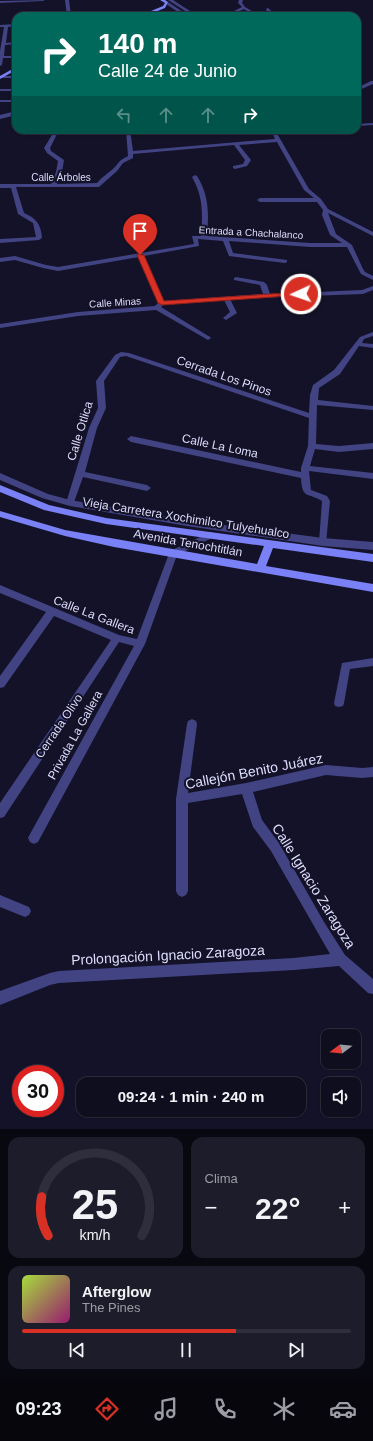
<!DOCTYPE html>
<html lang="es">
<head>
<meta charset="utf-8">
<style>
	:root { --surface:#0f0e1e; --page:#1d1c2b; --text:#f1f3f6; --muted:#9b9ca4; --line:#2f2e3c; --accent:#d93025 }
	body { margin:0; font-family:Arial,sans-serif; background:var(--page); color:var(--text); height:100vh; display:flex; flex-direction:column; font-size:15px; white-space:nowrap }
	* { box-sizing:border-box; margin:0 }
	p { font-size:13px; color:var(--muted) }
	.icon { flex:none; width:22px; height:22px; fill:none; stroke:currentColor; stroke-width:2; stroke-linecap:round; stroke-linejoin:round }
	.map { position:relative; height:1129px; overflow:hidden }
	.details { display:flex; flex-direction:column; gap:8px; padding:8px; background:#080810; flex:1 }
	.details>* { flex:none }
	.hud { position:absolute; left:12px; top:12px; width:349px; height:122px; border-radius:12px; box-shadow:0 1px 3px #0004,0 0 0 1px var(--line); background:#00695c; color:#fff; overflow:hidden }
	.needle { width:26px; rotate:254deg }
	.controls { position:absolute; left:321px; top:1029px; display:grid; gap:8px }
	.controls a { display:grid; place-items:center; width:40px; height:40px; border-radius:8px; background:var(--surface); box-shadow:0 1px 3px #0004,0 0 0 1px var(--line); font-size:20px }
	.speed { position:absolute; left:12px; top:1065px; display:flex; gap:8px; font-size:20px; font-weight:700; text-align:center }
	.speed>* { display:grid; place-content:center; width:52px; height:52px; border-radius:50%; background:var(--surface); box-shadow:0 1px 3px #0004,0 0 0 1px var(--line); line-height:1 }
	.speed .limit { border:6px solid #d22; background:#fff; color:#111 }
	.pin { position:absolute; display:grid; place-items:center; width:34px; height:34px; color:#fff; margin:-41px -17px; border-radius:50% 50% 50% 0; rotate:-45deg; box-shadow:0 0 4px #0007 }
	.pin .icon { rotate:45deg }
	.me { position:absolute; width:44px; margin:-22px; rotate:267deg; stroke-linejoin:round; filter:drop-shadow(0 0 3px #0008) }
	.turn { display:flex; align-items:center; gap:14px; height:84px; padding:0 20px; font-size:18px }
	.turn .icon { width:52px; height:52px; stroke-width:2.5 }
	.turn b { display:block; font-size:28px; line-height:34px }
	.lanes { display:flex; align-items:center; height:38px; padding:0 20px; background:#0003; justify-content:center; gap:20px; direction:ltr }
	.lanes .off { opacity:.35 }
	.big { font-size:30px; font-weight:700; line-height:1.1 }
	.details .widget { flex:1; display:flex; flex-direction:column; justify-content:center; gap:6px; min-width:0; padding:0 14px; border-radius:12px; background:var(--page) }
	.details .dial { align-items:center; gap:0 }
	.dial svg { height:104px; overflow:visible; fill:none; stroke:var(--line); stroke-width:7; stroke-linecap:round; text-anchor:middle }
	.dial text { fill:var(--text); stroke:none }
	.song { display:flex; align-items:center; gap:12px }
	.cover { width:48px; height:48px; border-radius:6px; background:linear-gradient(135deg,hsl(80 70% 55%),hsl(320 70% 35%)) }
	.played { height:4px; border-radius:2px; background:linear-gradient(90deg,var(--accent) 65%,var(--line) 65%) }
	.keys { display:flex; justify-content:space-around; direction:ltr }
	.heat { display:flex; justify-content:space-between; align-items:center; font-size:22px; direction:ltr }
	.details .tiles { flex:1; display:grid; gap:8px; grid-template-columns:1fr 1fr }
	.widget:last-child { grid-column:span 2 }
	.trip { position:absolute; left:76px; top:1077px; width:230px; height:40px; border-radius:12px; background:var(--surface); box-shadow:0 1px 3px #0004,0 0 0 1px var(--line); font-weight:700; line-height:40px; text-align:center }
	.dock { display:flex; height:64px; justify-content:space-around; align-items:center; background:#06060c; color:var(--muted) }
	.dock .icon { width:28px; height:28px }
	.dock .current { color:var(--accent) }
	.dock b { font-size:18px; color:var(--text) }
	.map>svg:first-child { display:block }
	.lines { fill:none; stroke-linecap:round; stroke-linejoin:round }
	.minor { fill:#414383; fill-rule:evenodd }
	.tertiary { fill:#414383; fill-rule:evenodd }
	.secondary { fill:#7a80f5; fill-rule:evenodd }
	.route { fill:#d93025; stroke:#8d1f18 }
	.labels { text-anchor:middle; stroke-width:4; stroke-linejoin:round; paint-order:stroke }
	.far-street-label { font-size:10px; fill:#dddcfc; stroke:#141228 }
	.street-label { font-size:12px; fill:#dddcfc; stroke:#141228 }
	.near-street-label { font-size:14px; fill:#dddcfc; stroke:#141228 }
</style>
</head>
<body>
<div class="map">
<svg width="373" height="1129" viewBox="0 0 373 1129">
	<rect width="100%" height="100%" fill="#141228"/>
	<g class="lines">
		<g class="minor">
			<path d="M 45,0 L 43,1 L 0,3 L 0,1 Z"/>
			<path d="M 65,0 L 69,0 L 71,16 L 67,16 Z"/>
			<path d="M 168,0 L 173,0 L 193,13 L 190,14 Z"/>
			<path d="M 239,0 L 243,0 L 242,3 L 245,7 L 260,16 L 255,16 L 244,9 L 235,13 L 236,16 L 232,16 L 232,12 L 242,7 L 238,3 Z"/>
			<path d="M 267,8 L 268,8 L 277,16 L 273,16 L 266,10 Z"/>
			<path d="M 16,24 L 16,26 L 8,27 L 6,43 L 16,42 L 16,44 L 5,45 L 4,56 L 16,56 L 16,58 L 3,58 L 2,65 L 0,66 L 0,51 L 4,27 L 0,27 L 0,25 Z"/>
			<path d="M 0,76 L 16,76 L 16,78 L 1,78 Z"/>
			<path d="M 371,81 L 373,81 L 373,84 L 357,91 L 357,88 Z"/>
			<rect x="0" y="89" width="16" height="2"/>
			<rect x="0" y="100" width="16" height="2"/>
			<path d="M 373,123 L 373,125 L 357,126 L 357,124 Z"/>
			<path d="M 55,130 L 59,130 L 50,148 L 51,151 L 64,160 L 62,172 L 57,184 L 97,183 C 102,177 107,174 113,169 C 120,162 118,161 128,156 L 126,130 L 130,130 L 133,151 L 275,139 L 271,130 L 275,130 L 309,189 L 321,199 L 328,209 L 373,232 L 373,236 L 371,235 L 328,213 L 336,234 L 352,245 L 363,269 L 365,272 L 373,276 L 373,280 L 361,274 L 347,247 L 310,247 L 229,241 L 233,253 L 287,260 L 287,262 L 285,263 L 229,256 L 223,241 L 198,239 L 199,246 L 144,256 L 163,301 L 263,294 L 260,285 L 234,280 L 234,278 L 236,277 L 264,282 L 267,285 L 270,294 L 362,290 L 373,286 L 373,290 L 363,294 L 230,299 L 237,313 L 226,320 L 223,318 L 230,312 L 224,300 L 163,305 L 161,307 L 210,337 L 211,338 L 208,340 L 156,310 L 78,316 L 0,328 L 0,324 L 78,312 L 155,306 L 158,303 L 139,257 L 58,271 L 43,268 L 15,260 L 0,262 L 0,258 L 15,256 L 46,265 L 58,267 L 194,244 L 192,236 L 201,236 C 203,214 203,196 192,177 L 195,175 L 197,176 C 209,195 209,214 207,236 L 310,243 L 342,243 L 330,235 L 322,215 L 323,210 L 317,202 L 260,202 L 257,200 L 260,198 L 314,198 L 304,190 L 277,142 L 239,145 L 251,160 L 247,166 L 235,169 L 233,168 L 233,166 L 243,164 L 245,160 L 234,145 L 133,154 L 133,158 L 123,163 L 117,171 L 99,187 L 16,187 L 24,213 C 36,218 41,224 42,238 L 39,240 L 0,243 L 0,239 L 36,237 L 33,223 L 18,214 L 11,188 L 0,188 L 0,184 L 51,184 L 56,172 L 58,161 L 47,153 L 44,148 Z"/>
			<path d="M 373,332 L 373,336 L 364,339 L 362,343 L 373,344 L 373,348 L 359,346 L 340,374 L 319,388 L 318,400 L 373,406 L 373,410 L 317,405 L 316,444 L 339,446 L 373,443 L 373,449 L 339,452 L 315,449 L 310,466 L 373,473 L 373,479 L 309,471 L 311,490 L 327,496 L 330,501 L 326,544 L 320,544 L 319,542 L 322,501 C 308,492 302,500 301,478 L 131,442 L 127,439 L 131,436 L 301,472 L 301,468 L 308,446 L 309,418 L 126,356 L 120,357 L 104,381 L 106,408 L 97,428 L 85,472 L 147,485 L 151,488 L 147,491 L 83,477 L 73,505 L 67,505 L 66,503 L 89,428 L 98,408 L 96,381 L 115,355 L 121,352 L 129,353 L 309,413 L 310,395 L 313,385 L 334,370 L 360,337 Z"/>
			<path d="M 211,532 L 214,533 L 215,535 L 214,537 L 177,555 L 145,644 L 38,842 L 34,844 L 30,842 L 28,838 L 30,834 L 134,646 L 119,642 L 4,817 L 0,818 L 0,803 L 111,640 L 54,616 L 4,687 L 0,688 L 0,676 L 46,612 L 0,593 L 0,585 L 119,635 L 137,639 L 170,551 Z"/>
			<path d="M 373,658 L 373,666 L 350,669 L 344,703 L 343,706 L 339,707 L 335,706 L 334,703 L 342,663 Z"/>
			<path d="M 192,719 L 196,721 L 197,724 L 188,793 L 246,783 L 326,765 L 362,768 L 373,767 L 373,777 L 362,778 L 326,775 L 253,792 L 262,820 L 279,843 L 324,922 L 345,955 L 373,979 L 373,994 L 368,993 L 339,966 L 294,970 L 59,983 L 50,985 L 0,1005 L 0,991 L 50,973 L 59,971 L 294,958 L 330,954 L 271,851 L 253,827 L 242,794 L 188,803 L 188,891 L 186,895 L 182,897 L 178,895 L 176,891 L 176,799 L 187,724 L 188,721 Z"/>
			<path d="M 0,895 L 29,907 L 31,911 L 29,915 L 25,917 L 0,907 Z"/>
		</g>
		<g class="tertiary">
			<path d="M 166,2 L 168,2 L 189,16 L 184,16 L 166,4 Z"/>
			<path d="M 16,111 L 16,115 L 0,119 L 0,115 Z"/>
			<path d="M 0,473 L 48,494 L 70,500 L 187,520 L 323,538 L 373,542 L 373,550 L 323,546 L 187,526 L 70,506 L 42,498 L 0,480 Z"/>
		</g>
		<g class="secondary">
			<path d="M 160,0 L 165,0 L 168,2 L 165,8 L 145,16 L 139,16 L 163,6 L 165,3 Z"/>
			<path d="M 16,67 L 16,70 L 0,79 L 0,76 Z"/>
			<path d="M 0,485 L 49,505 L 106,518 L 373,554 L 373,562 L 273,548 L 266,566 L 373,584 L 373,592 L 114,547 L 65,536 L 0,517 L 0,511 L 65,530 L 257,564 L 264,546 L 106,524 L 44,510 L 0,492 Z"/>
		</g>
	</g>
	<path class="route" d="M 138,254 L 144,255 L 164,301 L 301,292 L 304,294 L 301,295 L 162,305 L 158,303 L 137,255 Z"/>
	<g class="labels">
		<g class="far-street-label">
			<text x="61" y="181">Calle Árboles</text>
			<text transform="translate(251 232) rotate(3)" y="4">Entrada a Chachalanco</text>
			<text transform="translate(115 302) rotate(-4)" y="4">Calle Minas</text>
		</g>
		<g class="street-label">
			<text transform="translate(224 376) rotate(19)" y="4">Cerrada Los Pinos</text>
			<text transform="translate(80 431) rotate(-73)" y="4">Calle Otlica</text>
			<text transform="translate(220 446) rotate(12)" y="4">Calle La Loma</text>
			<text transform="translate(186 518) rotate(9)" y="4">Vieja Carretera Xochimilco Tulyehualco</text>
			<text transform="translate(188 543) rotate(10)" y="4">Avenida Tenochtitlán</text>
			<text transform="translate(94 615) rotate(21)" y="4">Calle La Gallera</text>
			<text transform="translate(59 726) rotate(-56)" y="4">Cerrada Olivo</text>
			<text transform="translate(75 735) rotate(-61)" y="4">Privada La Gallera</text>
		</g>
		<g class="near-street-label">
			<text transform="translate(254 771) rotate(-11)" y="5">Callejón Benito Juárez</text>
			<text transform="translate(314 886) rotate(58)" y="5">Calle Ignacio Zaragoza</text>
			<text transform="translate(168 955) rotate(-3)" y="5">Prolongación Ignacio Zaragoza</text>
		</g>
	</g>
</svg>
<div class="controls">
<a><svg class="needle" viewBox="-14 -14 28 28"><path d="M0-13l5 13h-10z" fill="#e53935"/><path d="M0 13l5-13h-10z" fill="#9b9ca4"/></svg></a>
<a><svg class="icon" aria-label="sound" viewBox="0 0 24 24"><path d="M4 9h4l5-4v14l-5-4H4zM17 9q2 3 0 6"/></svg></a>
</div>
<div class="speed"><div class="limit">30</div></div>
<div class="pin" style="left:140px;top:255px;background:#d93025"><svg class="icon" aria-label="arrive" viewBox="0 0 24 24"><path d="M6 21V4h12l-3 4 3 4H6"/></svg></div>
<svg class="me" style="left:301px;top:294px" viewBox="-20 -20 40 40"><circle r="17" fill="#d93025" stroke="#fff" stroke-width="3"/><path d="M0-11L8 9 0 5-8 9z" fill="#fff"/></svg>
<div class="trip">09:24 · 1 min · 240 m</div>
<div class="hud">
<div class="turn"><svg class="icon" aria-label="right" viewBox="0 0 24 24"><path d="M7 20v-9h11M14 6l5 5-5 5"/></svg><div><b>140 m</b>Calle 24 de Junio</div></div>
<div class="lanes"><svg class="icon off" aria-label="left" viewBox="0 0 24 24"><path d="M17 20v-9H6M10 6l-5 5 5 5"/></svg><svg class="icon off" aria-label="ahead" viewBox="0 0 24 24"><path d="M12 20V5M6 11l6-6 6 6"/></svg><svg class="icon off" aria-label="ahead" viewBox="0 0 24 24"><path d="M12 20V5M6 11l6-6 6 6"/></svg><svg class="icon" aria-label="right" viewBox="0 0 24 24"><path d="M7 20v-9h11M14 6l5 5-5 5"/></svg></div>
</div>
</div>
<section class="details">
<div class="tiles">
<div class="widget dial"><svg viewBox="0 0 100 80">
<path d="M14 69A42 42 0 1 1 86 69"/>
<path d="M14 69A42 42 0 0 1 9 39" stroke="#d93025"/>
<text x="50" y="56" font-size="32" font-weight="700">25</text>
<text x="50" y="72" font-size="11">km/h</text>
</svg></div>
<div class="widget"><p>Clima</p>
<div class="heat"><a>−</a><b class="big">22°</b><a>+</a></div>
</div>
<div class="widget">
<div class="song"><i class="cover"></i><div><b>Afterglow</b><p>The Pines</p></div></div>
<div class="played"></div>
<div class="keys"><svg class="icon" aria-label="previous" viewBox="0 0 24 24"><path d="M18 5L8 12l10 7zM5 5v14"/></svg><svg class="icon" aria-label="pause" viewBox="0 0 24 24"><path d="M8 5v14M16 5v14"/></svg><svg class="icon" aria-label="next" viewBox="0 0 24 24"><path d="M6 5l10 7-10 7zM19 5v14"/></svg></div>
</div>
</div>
</section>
<nav class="dock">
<b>09:23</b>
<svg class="icon current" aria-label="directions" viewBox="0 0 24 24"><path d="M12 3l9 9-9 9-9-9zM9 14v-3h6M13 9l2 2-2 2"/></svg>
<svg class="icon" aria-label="music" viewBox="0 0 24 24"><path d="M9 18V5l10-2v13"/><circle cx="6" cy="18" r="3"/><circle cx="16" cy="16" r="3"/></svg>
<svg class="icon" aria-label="phone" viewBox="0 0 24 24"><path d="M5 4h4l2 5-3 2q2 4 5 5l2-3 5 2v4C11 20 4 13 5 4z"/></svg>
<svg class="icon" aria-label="climate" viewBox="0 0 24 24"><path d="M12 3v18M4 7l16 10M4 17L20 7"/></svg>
<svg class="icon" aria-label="car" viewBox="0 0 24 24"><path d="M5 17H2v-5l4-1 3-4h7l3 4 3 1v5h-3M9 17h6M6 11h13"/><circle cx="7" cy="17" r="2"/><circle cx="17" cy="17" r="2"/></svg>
</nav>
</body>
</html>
